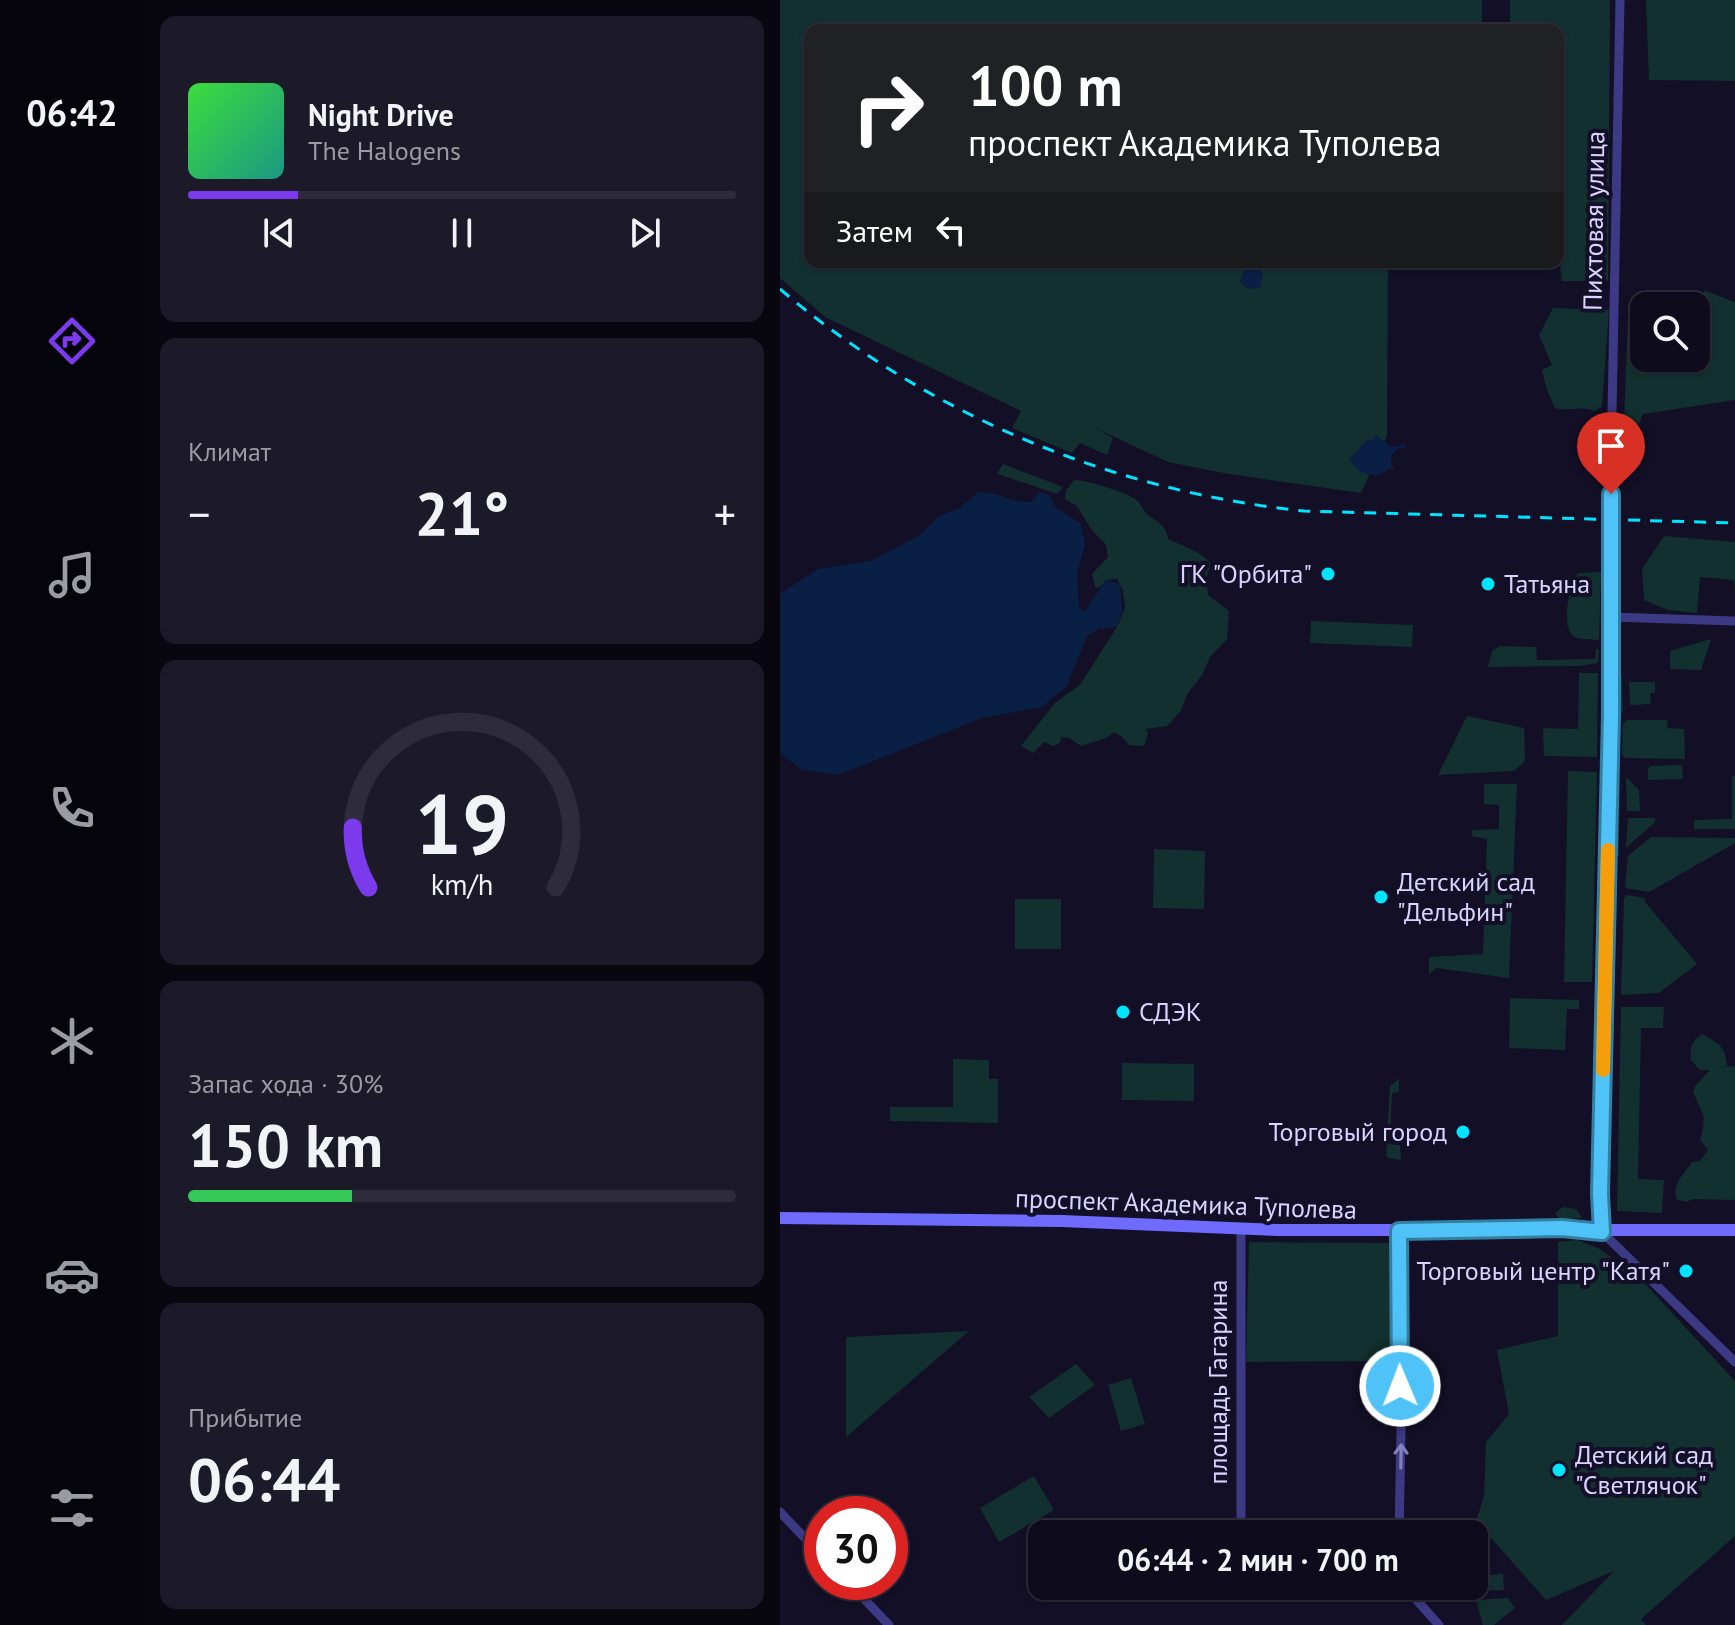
<!DOCTYPE html>
<html lang="ru">
<head>
<meta charset="utf-8">
<style>
	:root { --surface:#0e0b1c; --page:#1c1929; --text:#f1f3f6; --muted:#9b9ba3; --line:#2e2b3b; --accent:#7c3aed }
	body { margin:0; font-family:"PT Sans",sans-serif; background:var(--page); color:var(--text); height:100vh; display:flex; flex-direction:column; font-size:30px; white-space:nowrap }
	* { box-sizing:border-box; margin:0 }
	p { font-size:26px; color:var(--muted) }
	.icon { flex:none; width:44px; height:44px; fill:none; stroke:currentColor; stroke-width:2; stroke-linecap:round; stroke-linejoin:round }
	.map { position:relative; flex:1; overflow:hidden }
	.panel { display:flex; flex-direction:column; gap:16px; padding:16px; background:#08060f; width:636px }
	.panel>* { flex:none }
	.top-card { position:absolute; left:24px; top:24px; width:760px; height:244px; border-radius:16px; box-shadow:0 2px 6px #0004,0 0 0 2px var(--line); background:#202124; color:#fff; overflow:hidden }
	.buttons { position:absolute; left:850px; top:292px; display:grid; gap:16px }
	.buttons a { display:grid; place-items:center; width:80px; height:80px; border-radius:16px; background:var(--surface); box-shadow:0 2px 6px #0004,0 0 0 2px var(--line); font-size:40px }
	.speed { position:absolute; left:24px; top:1496px; display:flex; gap:16px; font-size:40px; font-weight:700; text-align:center }
	.speed>* { display:grid; place-content:center; width:104px; height:104px; border-radius:50%; background:var(--surface); box-shadow:0 2px 6px #0004,0 0 0 2px var(--line); line-height:1 }
	.speed .limit { border:12px solid #d22; background:#fff; color:#111 }
	.pin { position:absolute; display:grid; place-items:center; width:68px; height:68px; color:#fff; margin:-82px -34px; border-radius:50% 50% 50% 0; rotate:-45deg; box-shadow:0 0 8px #0007 }
	.pin .icon { rotate:45deg }
	.me { position:absolute; width:88px; margin:-44px; rotate:359deg; stroke-linejoin:round; filter:drop-shadow(0 0 6px #0008) }
	.turn { display:flex; align-items:center; gap:28px; height:168px; padding:0 32px; font-size:36px }
	.turn .icon { width:104px; height:104px; stroke-width:2.5 }
	.turn b { display:block; font-size:56px; line-height:68px }
	.then { display:flex; align-items:center; height:76px; padding:0 32px; background:#0003; gap:16px; font-size:30px }
	.big { font-size:60px; font-weight:700; line-height:1.1 }
	.panel .widget { flex:1; display:flex; flex-direction:column; justify-content:center; gap:12px; min-width:0; padding:0 28px; border-radius:16px; background:var(--page) }
	.panel .dial { align-items:center; gap:0 }
	.dial svg { height:208px; overflow:visible; fill:none; stroke:var(--line); stroke-width:7; stroke-linecap:round; text-anchor:middle }
	.dial text { fill:var(--text); stroke:none }
	.song { display:flex; align-items:center; gap:24px }
	.cover { width:96px; height:96px; border-radius:12px; background:linear-gradient(135deg,hsl(120 70% 55%),hsl(170 70% 35%)) }
	.played { height:8px; border-radius:4px; background:linear-gradient(90deg,var(--accent) 20%,var(--line) 20%) }
	.keys { display:flex; justify-content:space-around; direction:ltr }
	.heat { display:flex; justify-content:space-between; align-items:center; font-size:44px; direction:ltr }
	.charge { height:12px; border-radius:6px; background:linear-gradient(90deg,#34c759 30%,var(--line) 0) }
	.trip { position:absolute; left:248px; top:1520px; width:460px; height:80px; border-radius:16px; background:var(--surface); box-shadow:0 2px 6px #0004,0 0 0 2px var(--line); font-weight:700; line-height:80px; text-align:center }
	main { display:flex; flex:1; min-height:0 }
	.menu { display:flex; flex-direction:column; width:144px; justify-content:space-around; align-items:center; background:#06040b; color:var(--muted) }
	.menu .icon { width:56px; height:56px }
	.menu .on { color:var(--accent) }
	.menu b { font-size:36px; color:var(--text) }
	.map>svg:first-child { display:block }
	.green { fill:#12302f }
	.water { fill:#0a1f44 }
	.lines { fill:none; stroke-linecap:round; stroke-linejoin:round }
	.minor { stroke:#3d3a85; stroke-width:9 }
	.secondary { stroke:#6f6bff; stroke-width:12 }
	.rail { stroke:#00e5ff; stroke-width:3; stroke-dasharray:12 10; stroke-linecap:butt }
	.oneway { stroke:#837fbc }
	.route-casing { stroke:#337fa1; stroke-width:20 }
	.route { stroke:#4fc3f7; stroke-width:14 }
	.slow { stroke:#f59e0b; stroke-width:14 }
	.poi-dot { fill:#00e5ff; stroke:#130f26; stroke-width:3 }
	.labels { text-anchor:middle; stroke-width:8; stroke-linejoin:round; paint-order:stroke }
	.street-label { font-size:26px; fill:#d9d4ff; stroke:#130f26 }
	.poi-label { font-size:26px; fill:#d9d4ff; stroke:#130f26; text-anchor:start }
</style>
</head>
<body>
<main>
<nav class="menu">
<b>06:42</b>
<svg class="icon on" aria-label="directions" viewBox="0 0 24 24"><path d="M12 3l9 9-9 9-9-9zM9 14v-3h6M13 9l2 2-2 2"/></svg>
<svg class="icon" aria-label="music" viewBox="0 0 24 24"><path d="M9 18V5l10-2v13"/><circle cx="6" cy="18" r="3"/><circle cx="16" cy="16" r="3"/></svg>
<svg class="icon" aria-label="phone" viewBox="0 0 24 24"><path d="M5 4h4l2 5-3 2q2 4 5 5l2-3 5 2v4C11 20 4 13 5 4z"/></svg>
<svg class="icon" aria-label="climate" viewBox="0 0 24 24"><path d="M12 3v18M4 7l16 10M4 17L20 7"/></svg>
<svg class="icon" aria-label="car" viewBox="0 0 24 24"><path d="M5 17H2v-5l4-1 3-4h7l3 4 3 1v5h-3M9 17h6M6 11h13"/><circle cx="7" cy="17" r="2"/><circle cx="17" cy="17" r="2"/></svg>
<svg class="icon" aria-label="filters" viewBox="0 0 24 24"><path d="M4 7h16M4 17h16"/><circle cx="9" cy="7" r="2"/><circle cx="15" cy="17" r="2"/></svg>
</nav>
<section class="panel">
<div class="widget">
<div class="song"><i class="cover"></i><div><b>Night Drive</b><p>The Halogens</p></div></div>
<div class="played"></div>
<div class="keys"><svg class="icon" aria-label="previous" viewBox="0 0 24 24"><path d="M18 5L8 12l10 7zM5 5v14"/></svg><svg class="icon" aria-label="pause" viewBox="0 0 24 24"><path d="M8 5v14M16 5v14"/></svg><svg class="icon" aria-label="next" viewBox="0 0 24 24"><path d="M6 5l10 7-10 7zM19 5v14"/></svg></div>
</div>
<div class="widget"><p>Климат</p>
<div class="heat"><a>−</a><b class="big">21°</b><a>+</a></div>
</div>
<div class="widget dial"><svg viewBox="0 0 100 80">
<path d="M14 69A42 42 0 1 1 86 69"/>
<path d="M14 69A42 42 0 0 1 8 46" stroke="#7c3aed"/>
<text x="50" y="56" font-size="32" font-weight="700">19</text>
<text x="50" y="72" font-size="11">km/h</text>
</svg></div>
<div class="widget"><p>Запас хода · 30%</p><b class="big">150 km</b><div class="charge"></div></div>
<div class="widget"><p>Прибытие</p><b class="big">06:44</b></div>
</section>
<div class="map">
<svg width="955" height="1625" viewBox="0 0 955 1625">
	<rect width="100%" height="100%" fill="#130f26"/>
	<g class="green">
		<path d="M 0,0 L 702,0 L 702,30 L 30,30 L 30,262 L 608,262 L 607,436 L 581,493 L 449,474 L 388,462 L 313,427 L 333,438 L 327,455 L 300,443 L 292,453 L 232,428 L 241,411 L 45,317 L 0,278 Z"/>
		<path d="M 730,0 L 830,0 L 828,281 L 782,281 L 778,247 L 778,30 L 730,30 Z"/>
		<path d="M 866,0 L 955,0 L 955,81 L 869,80 Z"/>
		<path d="M 924,290 L 955,302 L 955,400 L 863,414 L 858,426 L 844,421 L 848,319 L 864,316 L 864,358 L 916,358 L 916,311 L 922,310 Z"/>
		<path d="M 773,308 L 829,310 L 822,407 L 814,411 C 800,405 790,412 775,408 L 766,387 L 762,370 L 772,365 L 759,335 Z"/>
		<path d="M 223,464 L 283,487 L 277,494 L 217,474 Z"/>
		<path d="M 294,480 C 307,480 349,493 358,501 C 362,506 364,512 369,516 C 379,522 387,527 388,539 C 403,546 418,550 431,563 L 426,579 L 428,595 L 449,611 L 447,639 L 430,657 L 422,675 L 408,693 L 400,712 L 387,726 L 366,729 L 368,734 L 364,746 L 349,745 L 342,737 L 334,732 L 326,738 L 301,746 L 289,738 L 281,737 L 280,743 L 273,746 L 264,742 L 253,753 L 241,746 L 275,703 L 300,685 L 337,627 L 345,608 L 343,591 L 337,579 L 326,580 L 319,588 L 315,587 L 312,574 L 328,557 L 326,545 L 311,529 L 297,506 L 285,499 L 286,491 Z"/>
		<path d="M 884,536 L 955,542 L 955,593 L 954,580 L 920,577 L 917,613 L 888,610 L 864,600 L 862,569 Z"/>
		<path d="M 821,572 L 819,640 C 811,639 799,640 793,636 C 781,626 789,583 798,573 Z"/>
		<path d="M 531,621 L 633,625 L 632,647 L 530,643 Z"/>
		<path d="M 931,639 L 921,670 L 890,669 L 890,651 Z"/>
		<path d="M 720,646 L 756,647 L 757,660 L 815,659 L 816,649 L 819,650 L 818,663 L 799,666 L 708,667 L 712,651 Z"/>
		<path d="M 799,673 L 818,673 L 817,757 L 764,756 L 763,728 L 798,729 Z"/>
		<path d="M 842,675 L 843,713 L 838,712 L 835,708 L 835,678 Z"/>
		<path d="M 849,682 L 875,682 L 875,693 L 870,693 L 871,704 L 850,705 Z"/>
		<path d="M 687,716 L 744,728 L 745,761 L 734,771 L 658,775 Z"/>
		<path d="M 847,720 L 887,720 L 888,728 L 904,729 L 905,759 L 846,758 L 842,755 L 843,724 Z"/>
		<path d="M 902,765 L 903,779 L 868,780 L 868,769 L 871,766 Z"/>
		<path d="M 838,768 L 840,768 L 839,856 L 833,853 L 834,771 Z"/>
		<path d="M 788,771 L 817,772 L 812,982 L 784,982 Z"/>
		<path d="M 952,776 L 955,776 L 955,829 L 914,829 L 914,820 L 952,819 Z"/>
		<path d="M 846,777 L 859,790 L 860,811 L 847,811 Z"/>
		<path d="M 704,784 L 737,784 L 729,978 L 657,968 L 649,974 L 649,957 L 703,954 L 707,839 L 692,836 L 692,830 L 719,829 L 719,805 L 704,804 Z"/>
		<path d="M 848,818 L 875,818 L 875,822 L 846,848 Z"/>
		<path d="M 871,837 L 955,838 L 955,843 L 869,892 L 845,888 L 848,856 Z"/>
		<path d="M 374,849 L 425,851 L 424,909 L 373,908 Z"/>
		<path d="M 837,895 L 834,999 L 829,997 L 831,897 Z"/>
		<path d="M 846,895 L 865,898 L 865,902 L 917,964 L 879,993 L 841,995 L 844,899 Z"/>
		<rect x="235" y="899" width="46" height="50"/>
		<path d="M 730,998 L 799,1000 L 799,1009 L 787,1009 L 785,1050 L 729,1048 Z"/>
		<path d="M 841,1007 L 884,1007 L 883,1028 L 861,1028 L 858,1179 L 884,1180 L 882,1213 L 837,1211 Z"/>
		<path d="M 922,1034 C 938,1043 946,1046 947,1066 L 937,1068 L 955,1066 L 955,1200 L 913,1199 L 906,1202 L 896,1199 C 894,1180 902,1177 912,1162 L 920,1161 L 928,1150 L 920,1140 C 928,1115 922,1113 913,1092 L 915,1086 L 930,1070 L 920,1070 L 911,1060 C 910,1048 911,1041 922,1034 Z"/>
		<path d="M 173,1059 L 209,1060 L 209,1079 L 218,1079 L 218,1123 L 110,1121 L 110,1107 L 173,1107 Z"/>
		<path d="M 342,1063 L 414,1064 L 414,1101 L 342,1100 Z"/>
		<path d="M 619,1079 L 619,1092 L 612,1093 L 610,1144 L 620,1145 L 621,1160 L 608,1158 L 606,1155 L 610,1086 Z"/>
		<path d="M 783,1207 L 796,1209 L 802,1218 L 780,1219 L 775,1213 Z"/>
		<path d="M 797,1240 L 818,1248 L 859,1277 L 955,1381 L 955,1536 L 861,1619 L 866,1625 L 782,1625 L 834,1571 L 766,1600 L 696,1521 L 704,1496 L 706,1442 L 729,1414 L 717,1350 L 778,1336 L 778,1242 Z"/>
		<path d="M 469,1242 L 610,1243 L 610,1361 L 466,1362 Z"/>
		<path d="M 189,1331 L 66,1437 L 66,1337 Z"/>
		<path d="M 296,1364 L 315,1385 L 269,1418 L 249,1397 Z"/>
		<path d="M 351,1378 L 365,1424 L 341,1431 L 328,1385 Z"/>
		<path d="M 254,1476 L 274,1510 L 219,1542 L 200,1508 Z"/>
		<path d="M 723,1574 L 724,1590 L 695,1591 L 694,1576 Z"/>
		<path d="M 728,1598 L 735,1608 L 714,1625 L 703,1625 L 696,1600 Z"/>
	</g>
	<g class="water">
		<path d="M 476,264 L 483,275 L 480,288 L 467,289 L 460,281 L 464,269 Z"/>
		<path d="M 595,434 L 611,447 L 627,444 L 624,449 L 620,448 L 612,454 L 611,465 L 615,469 L 609,469 L 598,476 L 580,472 L 569,459 L 587,440 L 595,439 Z"/>
		<path d="M 198,492 C 217,491 232,503 251,502 L 259,492 L 269,495 L 275,507 L 300,523 L 305,544 L 297,573 L 299,608 L 305,611 L 326,580 L 340,584 L 342,613 L 337,627 L 319,629 L 307,636 L 287,686 L 262,707 L 202,718 L 58,775 L 22,770 L 0,753 L 0,594 L 38,569 L 91,561 L 140,535 L 159,516 L 180,508 Z"/>
	</g>
	<g class="lines">
		<g class="minor">
			<path d="M 840,0 L 829,567 L 831,715 L 820,1194 L 822,1232 L 955,1362"/>
			<path d="M 830,617 L 955,621"/>
			<path d="M 461,1229 L 461,1534"/>
			<path d="M 619,1231 L 621,1432 L 619,1534"/>
			<path d="M 0,1512 L 42,1556"/>
			<path d="M 68,1582 L 109,1625"/>
			<path d="M 624,1586 L 659,1625"/>
		</g>
		<path class="secondary" d="M 0,1218 L 282,1221 L 498,1230 L 955,1230"/>
		<path class="rail" d="M 0,289 C 148,415 331,491 524,511 L 955,523"/>
	</g>
	<defs><path id="oneway-shaft" d="M-6 0H5M1.5-3L5.5 0L1.5 3" fill="none" stroke-width="1.6" stroke-linecap="round" stroke-linejoin="round" transform="scale(2)"/></defs>
	<use class="oneway" href="#oneway-shaft" transform="translate(621 1456) rotate(-89)"/>
	<g class="lines">
		<defs>
			<path id="route" d="M 620,1386 L 619,1231 L 782,1228 L 822,1232 L 820,1194 L 831,715 L 831,494"/>
		</defs>
		<use href="#route" class="route-casing"/>
		<use href="#route" class="route"/>
		<path class="slow" d="M 823,1070 L 828,850"/>
	</g>
	<g class="poi-dot">
		<circle cx="548" cy="574" r="8"/>
		<circle cx="708" cy="584" r="8"/>
		<circle cx="601" cy="897" r="8"/>
		<circle cx="343" cy="1012" r="8"/>
		<circle cx="683" cy="1132" r="8"/>
		<circle cx="906" cy="1271" r="8"/>
		<circle cx="779" cy="1470" r="8"/>
	</g>
	<g class="labels">
		<g class="street-label">
			<text transform="translate(814 221) rotate(-89)" y="9">Пихтовая улица</text>
			<text transform="translate(406 1204) rotate(2)" y="9">проспект Академика Туполева</text>
			<text transform="translate(438 1382) rotate(-90)" y="9">площадь Гагарина</text>
		</g>
		<g class="poi-label">
			<text x="532" y="583" text-anchor="end">ГК "Орбита"</text>
			<text x="724" y="593">Татьяна</text>
			<text x="617" y="891">Детский сад<tspan x="617" dy="30">"Дельфин"</tspan></text>
			<text x="359" y="1021">СДЭК</text>
			<text x="667" y="1141" text-anchor="end">Торговый город</text>
			<text x="890" y="1280" text-anchor="end">Торговый центр "Катя"</text>
			<text x="795" y="1464">Детский сад<tspan x="795" dy="30">"Светлячок"</tspan></text>
		</g>
	</g>
</svg>
<div class="buttons">
<a><svg class="icon" aria-label="search" viewBox="0 0 24 24"><circle cx="10" cy="10" r="6"/><path d="M15 15l6 6"/></svg></a>
</div>
<div class="speed"><div class="limit">30</div></div>
<div class="pin" style="left:831px;top:494px;background:#d93025"><svg class="icon" aria-label="arrive" viewBox="0 0 24 24"><path d="M6 21V4h12l-3 4 3 4H6"/></svg></div>
<svg class="me" style="left:620px;top:1386px" viewBox="-20 -20 40 40"><circle r="17" fill="#4fc3f7" stroke="#fff" stroke-width="3"/><path d="M0-11L8 9 0 5-8 9z" fill="#fff"/></svg>
<div class="trip">06:44 · 2 мин · 700 m</div>
<div class="top-card">
<div class="turn"><svg class="icon" aria-label="right" viewBox="0 0 24 24"><path d="M7 20v-9h11M14 6l5 5-5 5"/></svg><div><b>100 m</b>проспект Академика Туполева</div></div>
<div class="then">Затем<svg class="icon" aria-label="left" viewBox="0 0 24 24"><path d="M17 20v-9H6M10 6l-5 5 5 5"/></svg></div>
</div>
</div>
</main>
</body>
</html>
